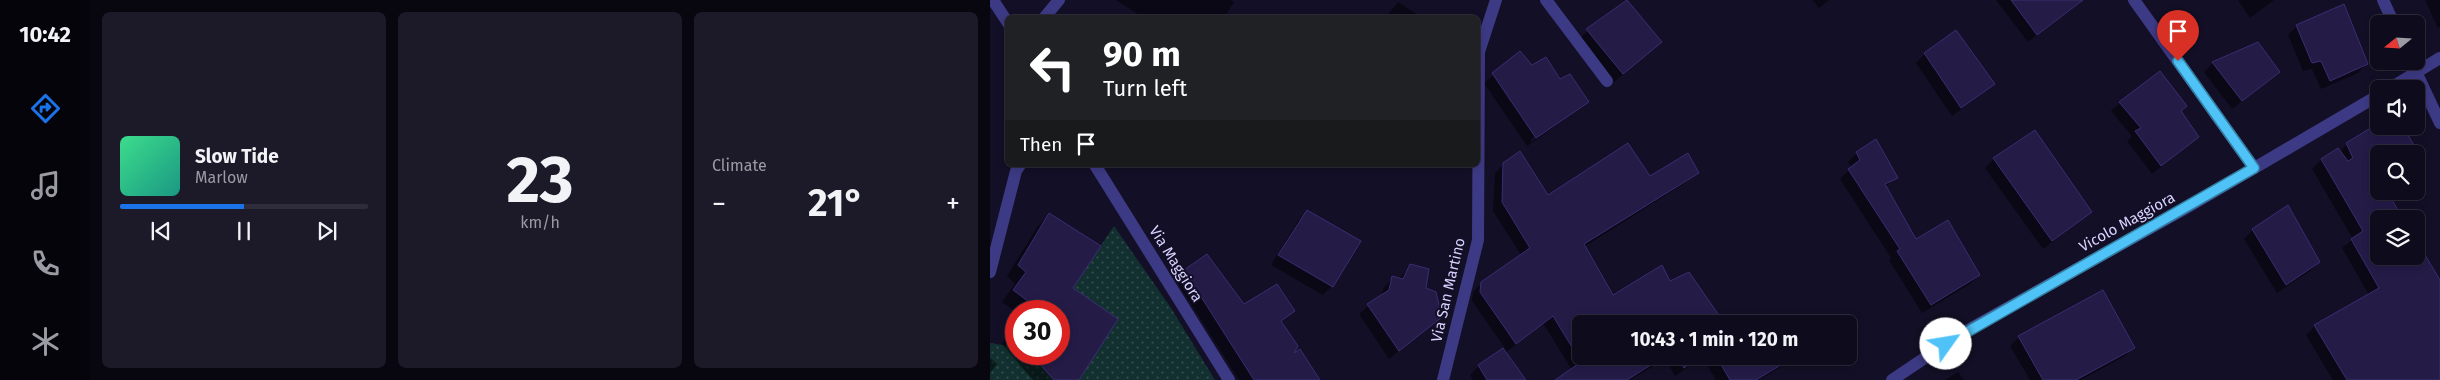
<!DOCTYPE html>
<html lang="en">
<head>
<meta charset="utf-8">
<style>
	:root { --surface:#0e0b1c; --page:#1c1929; --text:#f1f3f6; --muted:#9b9ba3; --line:#2e2b3b; --accent:#1a73e8 }
	body { margin:0; font-family:"Fira Sans",sans-serif; background:var(--page); color:var(--text); height:100vh; display:flex; flex-direction:column; font-size:19px; white-space:nowrap }
	* { box-sizing:border-box; margin:0 }
	p { font-size:16px; color:var(--muted) }
	.icon { flex:none; width:28px; height:28px; fill:none; stroke:currentColor; stroke-width:2; stroke-linecap:round; stroke-linejoin:round }
	.map { position:relative; flex:1; overflow:hidden }
	.panel { display:flex; flex-direction:column; gap:12px; padding:12px; background:#08060f; width:900px }
	.panel>* { flex:none }
	.banner { position:absolute; left:15px; top:15px; width:475px; height:152px; border-radius:8px; box-shadow:0 2px 8px #0003,0 0 0 1px var(--line); background:#202124; color:#fff; overflow:hidden }
	.needle { width:32px; rotate:252deg }
	.fabs { position:absolute; left:1380px; top:15px; display:grid; gap:10px }
	.fabs a { display:grid; place-items:center; width:55px; height:55px; border-radius:8px; background:var(--surface); box-shadow:0 2px 8px #0003,0 0 0 1px var(--line); font-size:25px }
	.speed { position:absolute; left:15px; top:300px; display:flex; gap:10px; font-size:25px; font-weight:700; text-align:center }
	.speed>* { display:grid; place-content:center; width:65px; height:65px; border-radius:50%; background:var(--surface); box-shadow:0 2px 8px #0003,0 0 0 1px var(--line); line-height:1 }
	.speed .limit { border:8px solid #d22; background:#fff; color:#111 }
	.pin { position:absolute; display:grid; place-items:center; width:42px; height:42px; color:#fff; margin:-51px -21px; border-radius:50% 50% 50% 0; rotate:-45deg; box-shadow:0 0 5px #0007 }
	.pin .icon { rotate:45deg }
	.me { position:absolute; width:55px; margin:-28px; rotate:58deg; stroke-linejoin:round; filter:drop-shadow(0 0 4px #0008) }
	.turn { display:flex; align-items:center; gap:18px; height:105px; padding:0 15px; font-size:22px }
	.turn .icon { width:65px; height:65px; stroke-width:2.5 }
	.turn b { display:block; font-size:35px; line-height:42px }
	.then { display:flex; align-items:center; height:48px; padding:0 15px; background:#0003; gap:10px; font-size:19px }
	.big { font-size:38px; font-weight:700; line-height:1.1 }
	.panel .tile { flex:1; display:flex; flex-direction:column; justify-content:center; gap:8px; min-width:0; padding:0 18px; border-radius:8px; background:var(--page) }
	.panel .dial { align-items:center; gap:0 }
	.dial b { font-size:65px; line-height:1 }
	.song { display:flex; align-items:center; gap:15px }
	.cover { width:60px; height:60px; border-radius:8px; background:linear-gradient(135deg,hsl(150 70% 55%),hsl(170 70% 35%)) }
	.played { height:5px; border-radius:2px; background:linear-gradient(90deg,var(--accent) 50%,var(--line) 50%) }
	.keys { display:flex; justify-content:space-around; direction:ltr }
	.heat { display:flex; justify-content:space-between; align-items:center; font-size:28px; direction:ltr }
	.panel .tiles { flex:1; display:grid; gap:12px; grid-template-columns:repeat(3,1fr) }
	.trip { position:absolute; left:582px; top:315px; width:285px; height:50px; border-radius:8px; background:var(--surface); box-shadow:0 2px 8px #0003,0 0 0 1px var(--line); font-weight:700; line-height:50px; text-align:center }
	main { display:flex; flex:1; min-height:0 }
	.menu { display:flex; flex-direction:column; width:90px; justify-content:space-around; align-items:center; background:#06040b; color:var(--muted) }
	.menu .icon { width:35px; height:35px }
	.menu .active { color:var(--accent) }
	.menu b { font-size:22px; color:var(--text) }
	.map>svg:first-child { display:block }
	.grass { fill:url(#grass-dots) }
	.shadow { fill:#0007 }
	.building { fill:#241b47; stroke:#3b2d73 }
	.lines { fill:none; stroke-linecap:round; stroke-linejoin:round }
	.service { stroke:#3d3a85; stroke-width:12 }
	.minor { stroke:#3d3a85; stroke-width:12 }
	.tertiary { stroke:#3d3a85; stroke-width:12 }
	.route-casing { stroke:#337fa1; stroke-width:12 }
	.route { stroke:#4fc3f7; stroke-width:9 }
	.labels { text-anchor:middle; stroke-width:4; stroke-linejoin:round; paint-order:stroke }
	.street-label { font-size:15px; fill:#d9d4ff; stroke:#130f26 }
</style>
</head>
<body>
<main>
<nav class="menu">
<b>10:42</b>
<svg class="icon active" aria-label="directions" viewBox="0 0 24 24"><path d="M12 3l9 9-9 9-9-9zM9 14v-3h6M13 9l2 2-2 2"/></svg>
<svg class="icon" aria-label="music" viewBox="0 0 24 24"><path d="M9 18V5l10-2v13"/><circle cx="6" cy="18" r="3"/><circle cx="16" cy="16" r="3"/></svg>
<svg class="icon" aria-label="phone" viewBox="0 0 24 24"><path d="M5 4h4l2 5-3 2q2 4 5 5l2-3 5 2v4C11 20 4 13 5 4z"/></svg>
<svg class="icon" aria-label="climate" viewBox="0 0 24 24"><path d="M12 3v18M4 7l16 10M4 17L20 7"/></svg>
</nav>
<section class="panel">
<div class="tiles">
<div class="tile">
<div class="song"><i class="cover"></i><div><b>Slow Tide</b><p>Marlow</p></div></div>
<div class="played"></div>
<div class="keys"><svg class="icon" aria-label="previous" viewBox="0 0 24 24"><path d="M18 5L8 12l10 7zM5 5v14"/></svg><svg class="icon" aria-label="pause" viewBox="0 0 24 24"><path d="M8 5v14M16 5v14"/></svg><svg class="icon" aria-label="next" viewBox="0 0 24 24"><path d="M6 5l10 7-10 7zM19 5v14"/></svg></div>
</div>
<div class="tile dial"><b>23</b><p>km/h</p></div>
<div class="tile"><p>Climate</p>
<div class="heat"><a>−</a><b class="big">21°</b><a>+</a></div>
</div>
</div>
</section>
<div class="map">
<svg width="1450" height="380" viewBox="0 0 1450 380">
	<defs>
		<pattern id="grass-dots" width="8" height="8" patternUnits="userSpaceOnUse" patternTransform="scale(1.25)"><rect width="8" height="8" fill="#12302f"/><path d="M2 2h.1M6 6h.1" fill="none" stroke="#344d4e" stroke-width="1.8" stroke-linecap="round"/></pattern>
	</defs>
	<rect width="100%" height="100%" fill="#130f26"/>
	<path class="grass" d="M 124,226 L 181,308 L 225,380 L 0,380 L 0,343 L 26,347 L 26,354 L 69,354 L 67,311 Z"/>
	<g class="shadow">
		<path d="M 126,0 L 241,0 L 244,2 L 234,18 L 154,18 Z"/>
		<path d="M 822,0 L 839,0 L 829,8 Z"/>
		<path d="M 1006,0 L 1089,0 L 1090,1 L 1038,42 Z"/>
		<path d="M 1248,0 L 1284,0 L 1260,18 Z"/>
		<path d="M 1435,0 L 1450,0 L 1450,27 L 1448,28 Z"/>
		<path d="M 636,1 L 670,42 L 624,82 L 588,39 Z"/>
		<path d="M 408,2 L 433,18 L 395,18 Z"/>
		<path d="M 1307,26 L 1376,64 L 1368,73 L 1331,89 L 1322,69 L 1313,71 L 1298,35 Z"/>
		<path d="M 1267,43 L 1289,72 L 1242,109 L 1214,72 L 1223,63 Z"/>
		<path d="M 530,53 L 542,67 L 570,81 L 598,102 L 589,110 L 589,107 L 540,140 L 541,142 L 589,110 L 537,146 L 494,83 Z"/>
		<path d="M 935,54 L 1004,84 L 962,116 L 926,63 Z"/>
		<path d="M 1130,103 L 1189,112 L 1208,137 L 1162,174 L 1137,141 L 1142,136 L 1121,111 Z"/>
		<path d="M 1389,125 L 1426,154 L 1389,154 L 1389,256 L 1450,290 L 1450,380 L 1343,380 L 1316,335 L 1325,326 L 1379,295 L 1352,248 L 1363,239 L 1322,169 L 1331,160 L 1348,150 L 1350,152 L 1357,144 Z"/>
		<path d="M 867,153 L 906,177 L 895,187 L 925,241 L 989,275 L 980,284 L 932,313 L 899,260 L 901,258 L 850,179 L 861,168 L 858,162 Z"/>
		<path d="M 1004,159 L 1101,212 L 1053,249 L 995,168 Z"/>
		<path d="M 514,164 L 557,197 L 659,177 L 707,172 L 698,181 L 594,247 L 591,356 L 795,356 L 797,359 L 789,368 L 769,380 L 726,380 L 712,357 L 685,376 L 675,359 L 640,380 L 567,380 L 582,370 L 553,323 L 515,353 L 535,380 L 483,380 L 480,375 L 489,366 L 515,348 L 482,301 L 483,292 L 492,283 L 531,255 L 503,211 L 505,173 Z"/>
		<path d="M 317,212 L 342,286 L 333,295 L 281,265 L 308,221 Z"/>
		<path d="M 59,215 L 81,289 L 85,380 L 43,380 L 12,344 L 26,325 L 26,354 L 69,354 L 69,311 L 26,312 L 12,302 L 25,284 L 17,276 L 48,226 Z"/>
		<path d="M 1263,230 L 1329,262 L 1320,271 L 1287,293 L 1254,239 Z"/>
		<path d="M 217,256 L 253,306 L 303,311 L 291,322 L 300,357 L 329,380 L 249,380 L 186,280 Z"/>
		<path d="M 421,265 L 450,317 L 399,359 L 369,314 L 391,296 L 394,287 L 403,278 L 409,279 Z"/>
		<path d="M 768,318 L 772,324 L 758,324 Z"/>
		<path d="M 1029,337 L 1144,347 L 1135,356 L 1091,380 L 1040,380 L 1020,346 Z"/>
		<path d="M 0,358 L 7,364 L 0,373 Z"/>
		<path d="M 968,372 L 974,380 L 955,380 Z"/>
	</g>
	<g class="building">
		<path d="M 637,0 L 672,42 L 633,74 L 596,29 Z"/>
		<path d="M 1021,0 L 1093,0 L 1047,35 Z"/>
		<path d="M 1354,4 L 1378,64 L 1340,81 L 1331,61 L 1322,63 L 1306,25 Z"/>
		<path d="M 966,30 L 1005,84 L 971,108 L 934,53 Z"/>
		<path d="M 1268,42 L 1290,72 L 1252,101 L 1222,62 Z"/>
		<path d="M 530,51 L 542,65 L 556,57 L 570,79 L 580,74 L 599,102 L 546,138 L 502,73 Z"/>
		<path d="M 1170,71 L 1197,106 L 1191,111 L 1209,137 L 1171,166 L 1145,131 L 1151,128 L 1129,102 Z"/>
		<path d="M 1384,126 L 1413,126 L 1430,156 L 1426,159 L 1426,154 L 1389,154 L 1389,191 L 1397,191 L 1413,219 L 1389,219 L 1389,256 L 1426,256 L 1426,240 L 1450,280 L 1450,380 L 1357,380 L 1324,325 L 1389,288 L 1361,239 L 1373,231 L 1331,159 L 1348,148 L 1358,161 L 1363,158 L 1356,143 Z"/>
		<path d="M 1045,130 L 1102,212 L 1062,241 L 1003,158 Z"/>
		<path d="M 886,139 L 908,178 L 895,184 L 926,239 L 958,220 L 990,275 L 941,305 L 907,251 L 910,249 L 858,169 L 870,160 L 866,152 Z"/>
		<path d="M 638,143 L 660,176 L 698,153 L 709,173 L 594,244 L 623,295 L 672,265 L 680,281 L 699,272 L 735,324 L 591,324 L 591,356 L 675,356 L 637,380 L 565,380 L 591,362 L 563,316 L 526,344 L 490,292 L 491,282 L 540,248 L 512,202 L 513,163 L 530,151 L 558,195 Z"/>
		<path d="M 1298,205 L 1330,262 L 1296,285 L 1262,229 Z"/>
		<path d="M 317,210 L 371,241 L 343,287 L 288,255 Z"/>
		<path d="M 59,213 L 111,246 L 83,288 L 128,319 L 89,380 L 64,380 L 41,354 L 69,354 L 69,311 L 51,311 L 23,290 L 36,272 L 28,265 Z"/>
		<path d="M 217,254 L 254,304 L 287,284 L 305,311 L 291,321 L 308,346 L 304,353 L 310,349 L 330,380 L 264,380 L 194,270 Z"/>
		<path d="M 420,264 L 439,269 L 436,288 L 446,292 L 452,317 L 409,351 L 377,304 L 399,290 L 402,276 L 413,279 Z"/>
		<path d="M 1113,290 L 1145,348 L 1086,380 L 1053,380 L 1028,336 Z"/>
		<path d="M 513,348 L 536,380 L 497,380 L 488,365 Z"/>
		<path d="M 687,356 L 711,356 L 694,368 Z"/>
		<path d="M 726,356 L 797,356 L 799,360 L 766,380 L 740,380 Z"/>
	</g>
	<g class="lines">
		<g class="service">
			<path d="M 556,0 L 617,81"/>
			<path d="M 1144,0 L 1264,168"/>
		</g>
		<g class="minor">
			<path d="M 54,18 L 69,0"/>
			<path d="M 1399,89 L 1450,58"/>
			<path d="M 0,272 L 26,171 L 30,165"/>
			<path d="M 453,380 L 488,240 L 489,52 L 506,0"/>
			<path d="M 902,380 L 969,335 L 1196,208 L 1389,95"/>
		</g>
		<g class="tertiary">
			<path d="M 3,0 L 18,23"/>
			<path d="M 1393,0 L 1404,24"/>
			<path d="M 1421,61 L 1450,123"/>
			<path d="M 105,165 L 239,380"/>
		</g>
	</g>
	<g class="lines">
		<defs>
			<path id="route" d="M 956,344 L 1264,168 L 1188,61"/>
		</defs>
		<use href="#route" class="route-casing"/>
		<use href="#route" class="route"/>
	</g>
	<g class="labels">
		<g class="street-label">
			<text transform="translate(1137 222) rotate(-29)" y="5">Vicolo Maggiora</text>
			<text transform="translate(186 264) rotate(58)" y="5">Via Maggiora</text>
			<text transform="translate(458 290) rotate(-77)" y="5">Via San Martino</text>
		</g>
	</g>
</svg>
<div class="fabs">
<a><svg class="needle" viewBox="-14 -14 28 28"><path d="M0-13l5 13h-10z" fill="#e53935"/><path d="M0 13l5-13h-10z" fill="#9b9ba3"/></svg></a>
<a><svg class="icon" aria-label="sound" viewBox="0 0 24 24"><path d="M4 9h4l5-4v14l-5-4H4zM17 9q2 3 0 6"/></svg></a>
<a><svg class="icon" aria-label="search" viewBox="0 0 24 24"><circle cx="10" cy="10" r="6"/><path d="M15 15l6 6"/></svg></a>
<a><svg class="icon" aria-label="layers" viewBox="0 0 24 24"><path d="M12 4l9 5-9 5-9-5zM3 14l9 5 9-5"/></svg></a>
</div>
<div class="speed"><div class="limit">30</div></div>
<div class="pin" style="left:1188px;top:61px;background:#d93025"><svg class="icon" aria-label="arrive" viewBox="0 0 24 24"><path d="M6 21V4h12l-3 4 3 4H6"/></svg></div>
<svg class="me" style="left:956px;top:344px" viewBox="-20 -20 40 40"><circle r="19" fill="#fff"/><path d="M0-13L10 11 0 6-10 11z" fill="#4fc3f7"/></svg>
<div class="trip">10:43 · 1 min · 120 m</div>
<div class="banner">
<div class="turn"><svg class="icon" aria-label="left" viewBox="0 0 24 24"><path d="M17 20v-9H6M10 6l-5 5 5 5"/></svg><div><b>90 m</b>Turn left</div></div>
<div class="then">Then<svg class="icon" aria-label="arrive" viewBox="0 0 24 24"><path d="M6 21V4h12l-3 4 3 4H6"/></svg></div>
</div>
</div>
</main>
</body>
</html>
